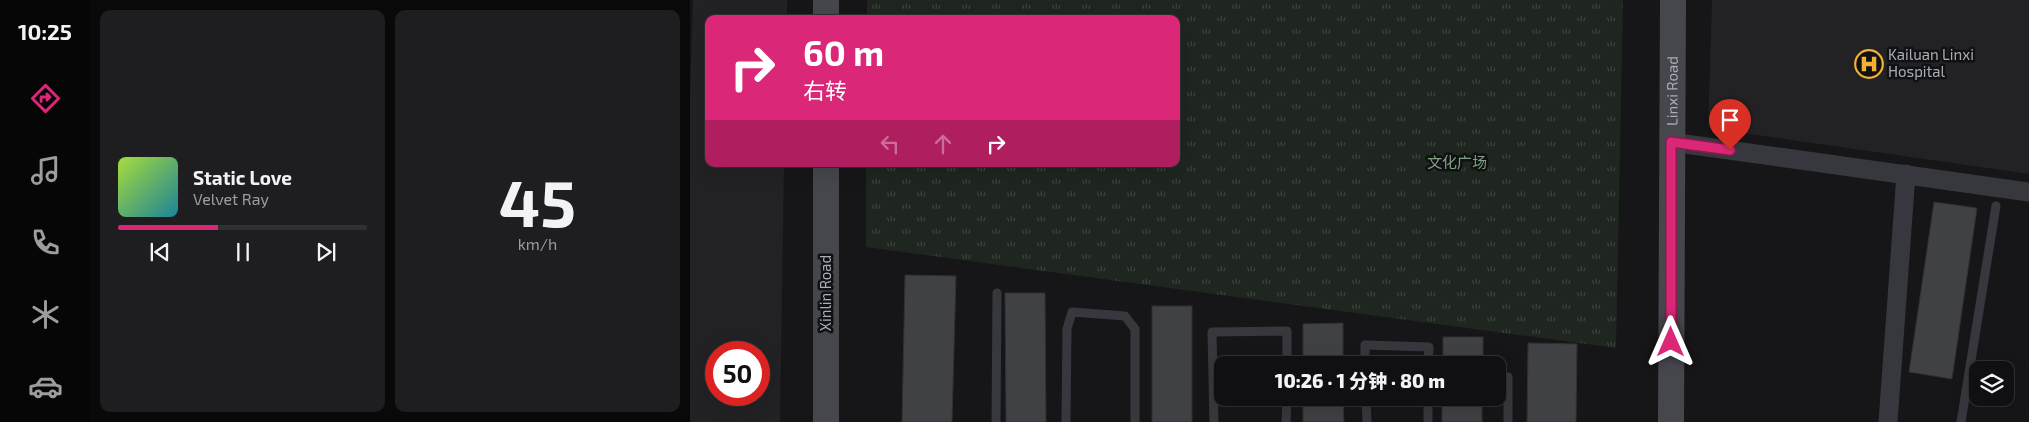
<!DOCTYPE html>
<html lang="zh">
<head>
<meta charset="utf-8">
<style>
	:root { --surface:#101012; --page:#1e1e20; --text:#f1f3f6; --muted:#9c9d9f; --line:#303032; --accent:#db2777 }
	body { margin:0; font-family:"Exo 2","Noto Sans SC",sans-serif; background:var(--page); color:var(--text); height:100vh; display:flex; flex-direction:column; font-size:19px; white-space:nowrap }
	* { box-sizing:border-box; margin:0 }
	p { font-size:16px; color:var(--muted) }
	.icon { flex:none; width:28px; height:28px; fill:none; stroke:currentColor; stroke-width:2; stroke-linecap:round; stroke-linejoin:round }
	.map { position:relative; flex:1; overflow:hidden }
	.side { display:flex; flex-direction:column; gap:10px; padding:10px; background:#09090a; width:600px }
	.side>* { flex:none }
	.hud { position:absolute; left:15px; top:15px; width:475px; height:152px; border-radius:10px; box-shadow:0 5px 20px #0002,0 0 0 1px var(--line); background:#db2777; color:#fff; overflow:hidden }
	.buttons { position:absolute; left:1279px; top:361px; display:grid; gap:10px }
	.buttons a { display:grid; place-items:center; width:45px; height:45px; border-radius:10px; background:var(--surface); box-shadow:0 5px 20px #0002,0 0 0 1px var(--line); font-size:25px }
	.speed { position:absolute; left:15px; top:341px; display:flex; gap:10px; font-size:25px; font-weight:700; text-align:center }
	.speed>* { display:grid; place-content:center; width:65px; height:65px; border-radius:50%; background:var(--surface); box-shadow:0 5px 20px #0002,0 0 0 1px var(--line); line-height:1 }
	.speed .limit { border:8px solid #d22; background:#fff; color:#111 }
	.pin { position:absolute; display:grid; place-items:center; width:42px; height:42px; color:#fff; margin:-51px -21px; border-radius:50% 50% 50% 0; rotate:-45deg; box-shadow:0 0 5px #0007 }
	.pin .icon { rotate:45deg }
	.me { position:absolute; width:55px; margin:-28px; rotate:0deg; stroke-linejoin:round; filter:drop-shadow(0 0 4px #0008) }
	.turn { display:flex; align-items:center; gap:18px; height:105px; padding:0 15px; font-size:22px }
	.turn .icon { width:65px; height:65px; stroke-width:2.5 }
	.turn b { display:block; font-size:35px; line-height:42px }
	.lanes { display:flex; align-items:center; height:48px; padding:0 15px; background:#0003; justify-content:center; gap:25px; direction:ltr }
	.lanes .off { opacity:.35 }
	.side .card { flex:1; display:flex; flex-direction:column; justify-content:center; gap:8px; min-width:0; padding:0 18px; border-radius:10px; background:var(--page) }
	.side .dial { align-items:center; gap:0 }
	.dial b { font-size:65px; line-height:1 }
	.song { display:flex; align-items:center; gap:15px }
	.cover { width:60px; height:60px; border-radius:8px; background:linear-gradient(135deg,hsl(80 70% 55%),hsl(190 70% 35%)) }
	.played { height:5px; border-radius:2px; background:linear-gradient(90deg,var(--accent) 40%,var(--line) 40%) }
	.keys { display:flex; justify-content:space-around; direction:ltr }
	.side .tiles { flex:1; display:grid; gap:10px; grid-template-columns:repeat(2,1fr) }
	.trip { position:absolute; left:524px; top:356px; width:292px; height:50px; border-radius:10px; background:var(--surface); box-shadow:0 5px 20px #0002,0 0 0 1px var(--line); font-weight:800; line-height:50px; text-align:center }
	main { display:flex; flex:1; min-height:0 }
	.tabs { display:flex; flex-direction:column; width:90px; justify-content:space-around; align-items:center; background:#060607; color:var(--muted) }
	.tabs .icon { width:35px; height:35px }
	.tabs .on { color:var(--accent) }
	.tabs b { font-size:22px; color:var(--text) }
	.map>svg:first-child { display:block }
	.built { fill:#222225; fill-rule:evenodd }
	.park { fill:url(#park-tufts) }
	.building { fill:#404145; stroke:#303034 }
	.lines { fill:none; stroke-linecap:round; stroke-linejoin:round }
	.lane { stroke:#37383d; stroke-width:9 }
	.street { stroke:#37383d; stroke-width:19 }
	.secondary { stroke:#45474d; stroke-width:26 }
	.route-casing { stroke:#8e194d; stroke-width:12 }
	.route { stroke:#db2777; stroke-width:9 }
	.labels { text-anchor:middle; stroke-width:5; stroke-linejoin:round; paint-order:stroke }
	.poi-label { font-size:15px; fill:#a8adb8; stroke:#111113; text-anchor:start }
	.street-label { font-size:15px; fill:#a8adb8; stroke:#111113 }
	.park-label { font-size:15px; fill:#7fa381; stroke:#111113 }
</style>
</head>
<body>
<main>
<nav class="tabs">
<b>10:25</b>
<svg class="icon on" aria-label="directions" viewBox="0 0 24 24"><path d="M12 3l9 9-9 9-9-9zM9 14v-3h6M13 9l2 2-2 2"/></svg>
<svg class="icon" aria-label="music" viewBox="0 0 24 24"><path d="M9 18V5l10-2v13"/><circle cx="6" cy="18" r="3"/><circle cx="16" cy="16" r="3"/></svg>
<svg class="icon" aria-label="phone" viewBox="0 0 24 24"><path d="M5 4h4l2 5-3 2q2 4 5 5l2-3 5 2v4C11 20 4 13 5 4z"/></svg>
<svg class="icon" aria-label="climate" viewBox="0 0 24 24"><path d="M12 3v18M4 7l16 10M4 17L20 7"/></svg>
<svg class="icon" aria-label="car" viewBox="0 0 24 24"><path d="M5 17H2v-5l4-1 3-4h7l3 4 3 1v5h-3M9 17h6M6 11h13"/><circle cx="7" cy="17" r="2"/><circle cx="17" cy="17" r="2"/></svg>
</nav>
<section class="side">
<div class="tiles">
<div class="card">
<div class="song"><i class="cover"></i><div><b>Static Love</b><p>Velvet Ray</p></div></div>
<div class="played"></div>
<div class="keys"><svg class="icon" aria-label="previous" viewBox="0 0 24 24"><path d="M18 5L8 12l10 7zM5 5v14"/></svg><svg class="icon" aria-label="pause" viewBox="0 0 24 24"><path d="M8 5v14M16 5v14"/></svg><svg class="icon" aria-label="next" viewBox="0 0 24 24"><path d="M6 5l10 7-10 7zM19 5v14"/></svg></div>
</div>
<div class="card dial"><b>45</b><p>km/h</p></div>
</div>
</section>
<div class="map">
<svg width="1339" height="422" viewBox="0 0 1339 422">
	<defs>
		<pattern id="park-tufts" width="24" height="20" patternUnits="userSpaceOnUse" patternTransform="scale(1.25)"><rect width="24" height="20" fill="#1e261f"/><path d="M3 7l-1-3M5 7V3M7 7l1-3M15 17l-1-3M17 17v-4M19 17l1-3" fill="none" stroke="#3c433d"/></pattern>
	</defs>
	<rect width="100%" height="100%" fill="#161618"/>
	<g class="built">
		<path d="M 3,0 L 97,0 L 97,19 L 19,19 L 19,164 L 94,164 L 90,422 L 0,422 L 0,94 ZM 26,352 L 69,352 L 69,395 L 26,395 Z"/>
		<path d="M 1022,0 L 1339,0 L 1339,174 L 1018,128 Z"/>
	</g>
	<path class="park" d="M 177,0 L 933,0 L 926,348 L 176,247 L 176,164 L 486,164 L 486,19 L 177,19 Z"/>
	<g class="building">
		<path d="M 1244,202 L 1287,208 L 1262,379 L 1219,372 Z"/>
		<path d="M 215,275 L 266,276 L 262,422 L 212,422 Z"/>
		<path d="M 315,293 L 355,293 L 356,422 L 316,422 Z"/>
		<rect x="462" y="306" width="40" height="116"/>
		<path d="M 653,323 L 653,365 L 613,365 L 613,324 Z"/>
		<rect x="753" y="337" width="40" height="28"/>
		<path d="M 838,343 L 887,344 L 886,422 L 837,422 Z"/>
		<path d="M 613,398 L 653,398 L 654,422 L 613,422 Z"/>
		<rect x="752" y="398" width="40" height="24"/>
	</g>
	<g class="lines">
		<g class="lane">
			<path d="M 675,365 L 675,345 L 739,347 L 738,365"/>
			<path d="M 676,398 L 677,422"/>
			<path d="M 306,422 L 307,293"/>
			<path d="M 376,422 L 377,329 L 382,312 L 435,316 L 445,329 L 445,422"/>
			<path d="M 524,422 L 522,332 L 597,331 L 597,365"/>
			<path d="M 596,422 L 597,398"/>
			<path d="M 738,422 L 738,398"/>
			<path d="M 818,422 L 818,377"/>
			<path d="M 1271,422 L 1306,206"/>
		</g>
		<g class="street">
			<path d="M 981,142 L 1339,192"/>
			<path d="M 1198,422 L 1216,174"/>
		</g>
		<g class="secondary">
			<path d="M 136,19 L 136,0"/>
			<path d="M 136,422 L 136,164"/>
			<path id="s1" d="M 981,422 L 983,0"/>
		</g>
	</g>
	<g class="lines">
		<defs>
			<path id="route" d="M 981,342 L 981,142 L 1040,150"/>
		</defs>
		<use href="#route" class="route-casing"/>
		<use href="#route" class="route"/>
	</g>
	<defs>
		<symbol id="hospital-ring" viewBox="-11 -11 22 22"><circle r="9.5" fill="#111113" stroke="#f2b134" stroke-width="1.5"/><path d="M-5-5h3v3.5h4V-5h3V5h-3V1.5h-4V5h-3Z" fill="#f2b134"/></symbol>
	</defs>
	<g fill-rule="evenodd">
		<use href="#hospital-ring" x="1163" y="48" width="32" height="32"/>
	</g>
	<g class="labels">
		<g class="poi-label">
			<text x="1198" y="60">Kailuan Linxi<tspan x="1198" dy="17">Hospital</tspan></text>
		</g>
		<g class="street-label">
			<text dy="5" stroke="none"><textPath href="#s1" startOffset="331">Linxi Road</textPath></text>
			<text transform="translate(136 293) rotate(-90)" y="5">Xinlin Road</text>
		</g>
		<g class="park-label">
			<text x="767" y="168">文化广场</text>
		</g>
	</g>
</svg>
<div class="buttons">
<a><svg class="icon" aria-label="layers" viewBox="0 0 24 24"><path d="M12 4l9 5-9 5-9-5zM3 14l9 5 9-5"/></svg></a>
</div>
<div class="speed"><div class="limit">50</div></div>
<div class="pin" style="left:1040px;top:150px;background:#d93025"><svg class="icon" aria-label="arrive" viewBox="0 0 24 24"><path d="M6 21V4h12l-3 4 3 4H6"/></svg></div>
<svg class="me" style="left:981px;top:342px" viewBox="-20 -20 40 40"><path d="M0-17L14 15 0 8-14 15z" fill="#db2777" stroke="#fff" stroke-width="4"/></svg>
<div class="trip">10:26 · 1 分钟 · 80 m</div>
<div class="hud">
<div class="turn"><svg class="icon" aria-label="right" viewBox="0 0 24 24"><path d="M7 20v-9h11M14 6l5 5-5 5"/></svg><div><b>60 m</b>右转</div></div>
<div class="lanes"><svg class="icon off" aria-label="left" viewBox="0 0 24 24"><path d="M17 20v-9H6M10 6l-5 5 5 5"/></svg><svg class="icon off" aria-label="ahead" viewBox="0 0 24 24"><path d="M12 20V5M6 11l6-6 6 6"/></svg><svg class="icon" aria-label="right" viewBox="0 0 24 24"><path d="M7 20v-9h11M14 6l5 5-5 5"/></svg></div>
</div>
</div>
</main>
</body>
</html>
